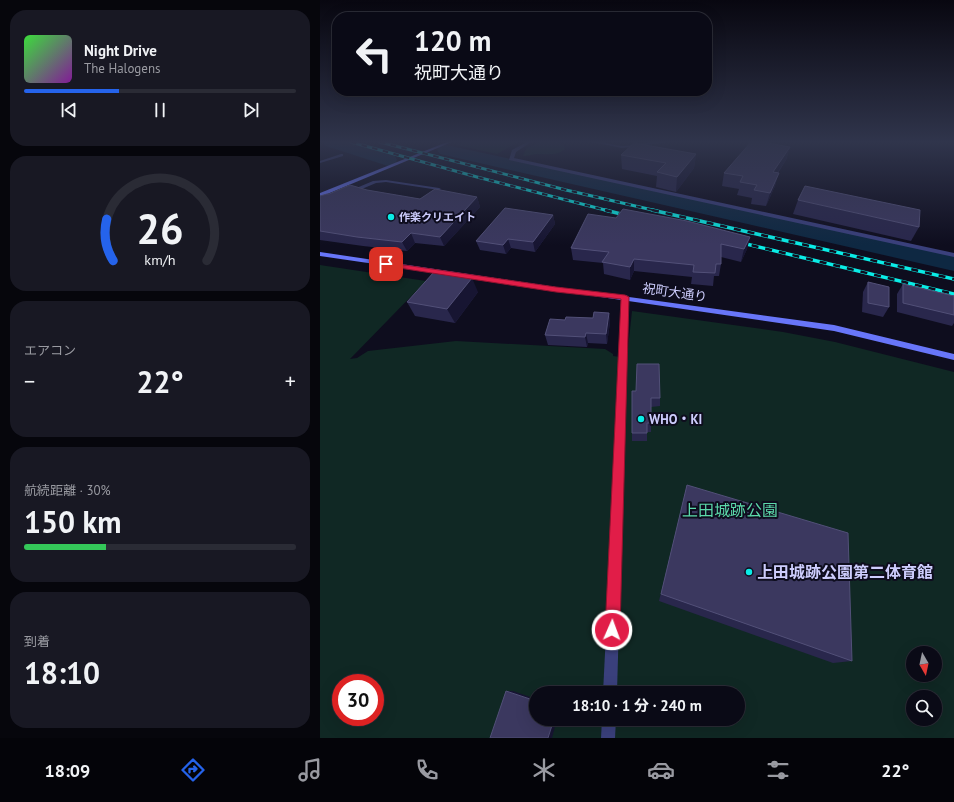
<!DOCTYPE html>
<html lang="ja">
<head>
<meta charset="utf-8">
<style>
	:root { --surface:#0a0a16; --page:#181823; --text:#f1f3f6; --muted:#999aa1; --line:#2a2b35; --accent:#2563eb }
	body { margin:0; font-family:"PT Sans","Noto Sans JP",sans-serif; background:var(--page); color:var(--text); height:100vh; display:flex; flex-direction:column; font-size:15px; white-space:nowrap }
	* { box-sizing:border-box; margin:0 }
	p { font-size:13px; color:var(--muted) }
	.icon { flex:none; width:22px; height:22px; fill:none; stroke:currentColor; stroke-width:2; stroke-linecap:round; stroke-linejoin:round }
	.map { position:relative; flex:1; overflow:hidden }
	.sheet { display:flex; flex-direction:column; gap:10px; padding:10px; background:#06060c; width:320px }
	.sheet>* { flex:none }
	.banner { position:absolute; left:12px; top:12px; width:380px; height:84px; border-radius:16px; box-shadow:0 4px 16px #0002,0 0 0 1px var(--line); background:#0a0a16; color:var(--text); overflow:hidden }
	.needle { width:26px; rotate:171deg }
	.buttons { position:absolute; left:586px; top:646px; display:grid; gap:8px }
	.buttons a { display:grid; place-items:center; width:36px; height:36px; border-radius:50%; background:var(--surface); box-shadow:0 4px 16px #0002,0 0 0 1px var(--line); font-size:20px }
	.speed { position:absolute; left:12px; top:674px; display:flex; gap:8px; font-size:20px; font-weight:700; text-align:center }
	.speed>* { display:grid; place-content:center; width:52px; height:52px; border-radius:50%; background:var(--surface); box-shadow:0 4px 16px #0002,0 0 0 1px var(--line); line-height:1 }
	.speed .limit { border:6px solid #d22; background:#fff; color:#111 }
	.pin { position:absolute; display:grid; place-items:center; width:34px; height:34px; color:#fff; margin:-17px; border-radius:8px; box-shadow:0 2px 6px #0006 }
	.me { position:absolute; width:44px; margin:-22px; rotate:2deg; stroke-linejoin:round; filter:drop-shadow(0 0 3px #0008) }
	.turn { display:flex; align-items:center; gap:14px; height:84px; padding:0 16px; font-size:18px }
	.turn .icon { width:52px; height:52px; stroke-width:2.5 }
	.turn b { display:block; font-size:28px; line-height:34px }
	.big { font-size:30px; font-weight:700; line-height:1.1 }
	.sheet .card { flex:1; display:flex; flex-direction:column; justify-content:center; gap:6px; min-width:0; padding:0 14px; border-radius:16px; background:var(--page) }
	.sheet .dial { align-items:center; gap:0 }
	.dial svg { height:104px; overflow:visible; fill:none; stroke:var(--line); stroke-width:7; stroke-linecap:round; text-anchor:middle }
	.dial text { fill:var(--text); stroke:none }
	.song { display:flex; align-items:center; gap:12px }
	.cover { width:48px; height:48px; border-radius:6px; background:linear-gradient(135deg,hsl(120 70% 55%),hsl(290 70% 35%)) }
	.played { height:4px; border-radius:2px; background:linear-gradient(90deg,var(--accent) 35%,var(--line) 35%) }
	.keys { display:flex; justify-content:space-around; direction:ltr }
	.heat { display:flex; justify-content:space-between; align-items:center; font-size:22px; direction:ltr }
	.charge { height:6px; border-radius:3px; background:linear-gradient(90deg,#34c759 30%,var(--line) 0) }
	.trip { position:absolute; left:209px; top:686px; width:216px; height:40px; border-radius:20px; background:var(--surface); box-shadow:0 4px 16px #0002,0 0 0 1px var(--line); font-weight:700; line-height:40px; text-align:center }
	.menu { display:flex; height:64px; justify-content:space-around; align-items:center; background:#040409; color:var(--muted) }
	.menu .icon { width:28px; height:28px }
	.menu .current { color:var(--accent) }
	.menu b { font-size:18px; color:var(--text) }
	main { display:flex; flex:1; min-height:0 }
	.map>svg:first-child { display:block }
	.green { fill:#102824; fill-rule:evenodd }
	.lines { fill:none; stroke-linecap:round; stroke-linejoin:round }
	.river { fill:#0e2842; fill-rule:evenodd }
	.street { fill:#3a407c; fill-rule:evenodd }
	.secondary { fill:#6876f9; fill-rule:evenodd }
	.rail-far1-casing { stroke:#0aece6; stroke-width:3 }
	.rail-casing { stroke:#0aece6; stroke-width:3.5 }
	.rail-far1 { stroke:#0e0d1e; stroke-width:2; stroke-dasharray:5.5; stroke-linecap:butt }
	.rail { stroke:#0e0d1e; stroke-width:2.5; stroke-dasharray:7; stroke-linecap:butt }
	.wall { fill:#29274c }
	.shaded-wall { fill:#171532 }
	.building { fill:#3b385f; stroke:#525078 }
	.route { fill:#e11d48; stroke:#92132f }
	.poi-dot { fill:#0aece6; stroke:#0e0d1e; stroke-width:1.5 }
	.labels { text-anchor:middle; stroke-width:4; stroke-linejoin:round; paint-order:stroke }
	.far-poi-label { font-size:11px; font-weight:bold; fill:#cdcdfd; stroke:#0e0d1e; text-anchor:start }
	.street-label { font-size:13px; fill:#cdcdfd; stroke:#0e0d1e }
	.poi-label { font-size:13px; font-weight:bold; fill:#cdcdfd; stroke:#0e0d1e; text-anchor:start }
	.near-park-label { font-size:16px; fill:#5cd9aa; stroke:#0e0d1e }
	.near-poi-label { font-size:16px; font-weight:bold; fill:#cdcdfd; stroke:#0e0d1e; text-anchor:start }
</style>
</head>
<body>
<main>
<section class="sheet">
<div class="card">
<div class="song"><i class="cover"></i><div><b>Night Drive</b><p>The Halogens</p></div></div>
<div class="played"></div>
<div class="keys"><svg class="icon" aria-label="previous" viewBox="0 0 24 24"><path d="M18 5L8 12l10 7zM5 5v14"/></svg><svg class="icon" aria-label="pause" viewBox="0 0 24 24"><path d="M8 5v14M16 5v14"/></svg><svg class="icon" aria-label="next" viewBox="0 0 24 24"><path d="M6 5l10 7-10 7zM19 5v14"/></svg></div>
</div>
<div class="card dial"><svg viewBox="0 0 100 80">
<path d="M14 69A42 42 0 1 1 86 69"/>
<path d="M14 69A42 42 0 0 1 9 37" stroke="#2563eb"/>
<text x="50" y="56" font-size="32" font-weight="700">26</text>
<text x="50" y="72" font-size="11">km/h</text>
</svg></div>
<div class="card"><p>エアコン</p>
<div class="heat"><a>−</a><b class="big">22°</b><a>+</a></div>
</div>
<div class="card"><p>航続距離 · 30%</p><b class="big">150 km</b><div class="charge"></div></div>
<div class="card"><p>到着</p><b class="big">18:10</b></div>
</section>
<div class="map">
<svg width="634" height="738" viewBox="0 0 634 738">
	<rect width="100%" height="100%" fill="#0e0d1e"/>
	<g class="green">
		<path d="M 145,142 L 198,142 L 177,154 L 137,145 Z"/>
		<path d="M 219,142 L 238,142 L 244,146 L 245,149 C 237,156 229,154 219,154 C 214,154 208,156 203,156 L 206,149 Z"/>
		<path d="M 0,265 L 106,281 L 30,359 L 37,358 L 48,351 L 136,341 L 285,349 L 293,354 L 293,356 L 307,358 L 312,311 L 463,332 L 515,342 L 634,372 L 634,738 L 0,738 ZM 593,653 L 615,653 L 615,675 L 593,675 ZM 21,683 L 55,683 L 55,717 L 21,717 ZM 216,693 L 418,693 L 418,719 L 216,719 ZM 593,697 L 615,697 L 615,719 L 593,719 Z"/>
	</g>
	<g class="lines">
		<g class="river">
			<path d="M 3,142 L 29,142 L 75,156 L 77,160 L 75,164 L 68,166 L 6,146 Z"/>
			<path d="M 126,145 L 634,255 L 634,271 L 120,154 L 117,150 L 120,146 Z"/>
		</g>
		<g class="street">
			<path d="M 207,142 L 211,142 L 196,152 L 194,158 L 634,253 L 634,257 L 189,160 L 192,150 Z"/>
			<path d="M 272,142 C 282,141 293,146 304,146 C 318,145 333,141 348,142 L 302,148 Z"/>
			<path d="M 21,154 L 23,154 L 23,156 L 0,163 L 0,161 Z"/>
			<path d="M 66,180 L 119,188 L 121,189 L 119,190 L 66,182 L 56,183 L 30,194 L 27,192 L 53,181 Z"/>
			<path d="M 303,295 L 307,295 L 308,297 L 297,693 L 283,693 Z"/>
			<path d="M 282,719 L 296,719 L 295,738 L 281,738 Z"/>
		</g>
		<g class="secondary">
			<path d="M 127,142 L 132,142 L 0,197 L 0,193 Z"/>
			<path d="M 0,252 L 236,287 L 514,325 L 634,354 L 634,360 L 514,331 L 0,256 Z"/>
		</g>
		<defs>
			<g id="rail-far1">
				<path d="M 31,142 L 157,177 L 289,211"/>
				<path d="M 60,142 L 246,190 L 337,211"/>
			</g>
			<g id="rail">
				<path d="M 285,210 L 309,216"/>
				<path d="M 332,210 L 634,279"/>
				<path d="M 418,242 L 634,294"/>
			</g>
		</defs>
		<use href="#rail-far1" class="rail-far1-casing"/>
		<use href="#rail" class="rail-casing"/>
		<use href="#rail-far1" class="rail-far1"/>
		<use href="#rail" class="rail"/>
	</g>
	<g class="wall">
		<path d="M 470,147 L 466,160 L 458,173 L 455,186 L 446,206 L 431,204 L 432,198 L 417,195 L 419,189 L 402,186 L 404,173 Z"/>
		<path d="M 376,154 L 374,168 L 356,192 L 336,187 L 337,176 L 302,169 L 301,155 Z"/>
		<path d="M 47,190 L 100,199 L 157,197 L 160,207 L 124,246 L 95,243 L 87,251 L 43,246 L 0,240 L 0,196 L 9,194 Z"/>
		<path d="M 478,200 L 599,227 L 591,241 L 473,214 Z"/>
		<path d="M 233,215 L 235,224 L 215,252 L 191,248 L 186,254 L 160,250 L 156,241 Z"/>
		<path d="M 430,237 L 427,249 L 421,262 L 401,257 L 401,264 L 399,276 L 394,276 L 393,286 L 371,284 L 372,277 L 314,271 L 310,280 L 284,274 L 283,263 L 253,260 L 251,248 Z"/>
		<path d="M 548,282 L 569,307 L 563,317 L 542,312 L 543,292 Z"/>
		<path d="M 583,284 L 634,296 L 634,323 L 632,326 L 577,312 L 577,294 Z"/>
		<path d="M 158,292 L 135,323 L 95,316 L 87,302 Z"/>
		<path d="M 289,313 L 290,322 L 287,344 L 268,343 L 267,347 L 228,345 L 225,335 L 245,320 L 273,318 Z"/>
		<path d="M 312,391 L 340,398 L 340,406 L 331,407 L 331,432 L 327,432 L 327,441 L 312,441 Z"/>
		<path d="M 367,485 L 532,661 L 513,663 L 339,601 Z"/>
	</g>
	<g class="shaded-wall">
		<path d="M 470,147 L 466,160 L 449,185 L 453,172 Z"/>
		<path d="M 376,154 L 374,168 L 356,192 L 357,177 Z"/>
		<path d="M 459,173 L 455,186 L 446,206 L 450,193 Z"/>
		<path d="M 157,197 L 160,207 L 124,246 L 120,237 Z"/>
		<path d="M 233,215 L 235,224 L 215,252 L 213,242 Z"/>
		<path d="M 91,233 L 95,243 L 87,251 L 82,242 Z"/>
		<path d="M 430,237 L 427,249 L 421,262 L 424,249 Z"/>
		<path d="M 188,239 L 191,248 L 186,254 L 183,245 Z"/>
		<path d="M 314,259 L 314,271 L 310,280 L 310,267 Z"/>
		<path d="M 152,278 L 158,292 L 135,323 L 127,309 Z"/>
		<path d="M 289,313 L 290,322 L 287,344 L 286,334 Z"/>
		<path d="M 266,333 L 268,343 L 267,347 L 265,337 Z"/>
		<path d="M 186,691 L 193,691 L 216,699 L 216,701 Z"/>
		<path d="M 234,719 L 237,719 L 232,738 L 228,738 Z"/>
	</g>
	<g class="building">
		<path d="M 431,142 L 442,142 L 470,147 L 453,172 L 459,173 L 450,193 L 434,190 L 437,185 L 420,182 L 423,176 L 404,173 Z"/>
		<path d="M 314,143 L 376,154 L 357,177 L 337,172 L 346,163 L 301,155 Z"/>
		<path d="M 30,185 L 47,190 L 100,199 L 115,189 L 157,197 L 120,237 L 91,233 L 82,242 L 37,237 L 0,231 L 0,196 L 7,194 L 9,194 Z"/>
		<path d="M 485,186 L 600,210 L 599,227 L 478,200 Z"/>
		<path d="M 185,208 L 233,215 L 213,242 L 188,239 L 183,245 L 156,241 Z"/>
		<path d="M 303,209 L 367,221 L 430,237 L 424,249 L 401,244 L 401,264 L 396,264 L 395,273 L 373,272 L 374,265 L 314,259 L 310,267 L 282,262 L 289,252 L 251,248 L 268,214 L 296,218 Z"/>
		<path d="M 114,272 L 152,278 L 127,309 L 87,302 Z"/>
		<path d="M 548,282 L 569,287 L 569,307 L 548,303 Z"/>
		<path d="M 583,284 L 634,296 L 634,315 L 583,303 Z"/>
		<path d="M 274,312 L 289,313 L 286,334 L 266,333 L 265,337 L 225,335 L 230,319 L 245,320 L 246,317 L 273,318 Z"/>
		<path d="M 317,364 L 339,364 L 340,398 L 331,398 L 331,423 L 327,423 L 327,433 L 312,433 L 312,391 L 316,391 Z"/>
		<path d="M 367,485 L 528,533 L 532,661 L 341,594 Z"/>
		<path d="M 186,691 L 216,701 L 216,719 L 234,719 L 228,738 L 170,738 Z"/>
	</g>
	<linearGradient id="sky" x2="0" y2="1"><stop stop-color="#080710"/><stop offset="0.58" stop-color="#30354c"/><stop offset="1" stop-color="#30354c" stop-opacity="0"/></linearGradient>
	<rect width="634" height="245" fill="url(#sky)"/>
	<path class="route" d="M 64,262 L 236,287 L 305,295 L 309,297 L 300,630 L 297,635 L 292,637 L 288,635 L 285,630 L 301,299 L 236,292 L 66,266 L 63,264 Z"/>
	<g class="poi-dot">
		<circle cx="71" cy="217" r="4"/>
		<circle cx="321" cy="419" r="4"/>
		<circle cx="429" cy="572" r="4"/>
	</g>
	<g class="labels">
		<g class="far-poi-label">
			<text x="79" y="221">作楽クリエイト</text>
		</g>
		<g class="street-label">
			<text transform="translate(355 292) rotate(8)" y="5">祝町大通り</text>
		</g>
		<g class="poi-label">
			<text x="329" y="424">WHO・KI</text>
		</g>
		<g class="near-park-label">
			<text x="410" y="516">上田城跡公園</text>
		</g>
		<g class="near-poi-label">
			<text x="437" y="578">上田城跡公園第二体育館</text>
		</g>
	</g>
</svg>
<div class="buttons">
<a><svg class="needle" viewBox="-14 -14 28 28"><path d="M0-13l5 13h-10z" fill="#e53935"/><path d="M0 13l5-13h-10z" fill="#999aa1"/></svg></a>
<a><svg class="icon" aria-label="search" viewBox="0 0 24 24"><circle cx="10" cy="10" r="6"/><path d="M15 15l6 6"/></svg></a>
</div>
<div class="speed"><div class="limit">30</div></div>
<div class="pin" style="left:66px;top:264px;background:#d93025"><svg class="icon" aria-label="arrive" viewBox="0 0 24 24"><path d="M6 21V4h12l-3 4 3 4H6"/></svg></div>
<svg class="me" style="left:292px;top:630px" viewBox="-20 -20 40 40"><circle r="17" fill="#e11d48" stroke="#fff" stroke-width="3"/><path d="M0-11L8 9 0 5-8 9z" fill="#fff"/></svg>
<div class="trip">18:10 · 1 分 · 240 m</div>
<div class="banner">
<div class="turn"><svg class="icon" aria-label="left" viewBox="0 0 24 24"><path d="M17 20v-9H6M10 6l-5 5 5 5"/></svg><div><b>120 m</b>祝町大通り</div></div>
</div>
</div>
</main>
<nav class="menu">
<b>18:09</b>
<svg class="icon current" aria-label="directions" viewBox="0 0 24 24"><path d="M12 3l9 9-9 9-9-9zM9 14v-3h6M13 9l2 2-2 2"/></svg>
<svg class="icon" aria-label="music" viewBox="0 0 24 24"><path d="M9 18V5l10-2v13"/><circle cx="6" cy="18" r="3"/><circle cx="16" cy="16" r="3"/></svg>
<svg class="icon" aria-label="phone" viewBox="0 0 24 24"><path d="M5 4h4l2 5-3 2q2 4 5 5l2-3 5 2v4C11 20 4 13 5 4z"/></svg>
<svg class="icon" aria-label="climate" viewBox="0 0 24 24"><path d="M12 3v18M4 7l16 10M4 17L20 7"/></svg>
<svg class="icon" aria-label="car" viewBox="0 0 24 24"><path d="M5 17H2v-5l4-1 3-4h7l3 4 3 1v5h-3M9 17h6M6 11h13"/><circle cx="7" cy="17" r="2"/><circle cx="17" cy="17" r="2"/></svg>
<svg class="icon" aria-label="filters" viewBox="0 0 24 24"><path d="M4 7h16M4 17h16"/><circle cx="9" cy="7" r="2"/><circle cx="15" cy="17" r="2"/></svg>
<b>22°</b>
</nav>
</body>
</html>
